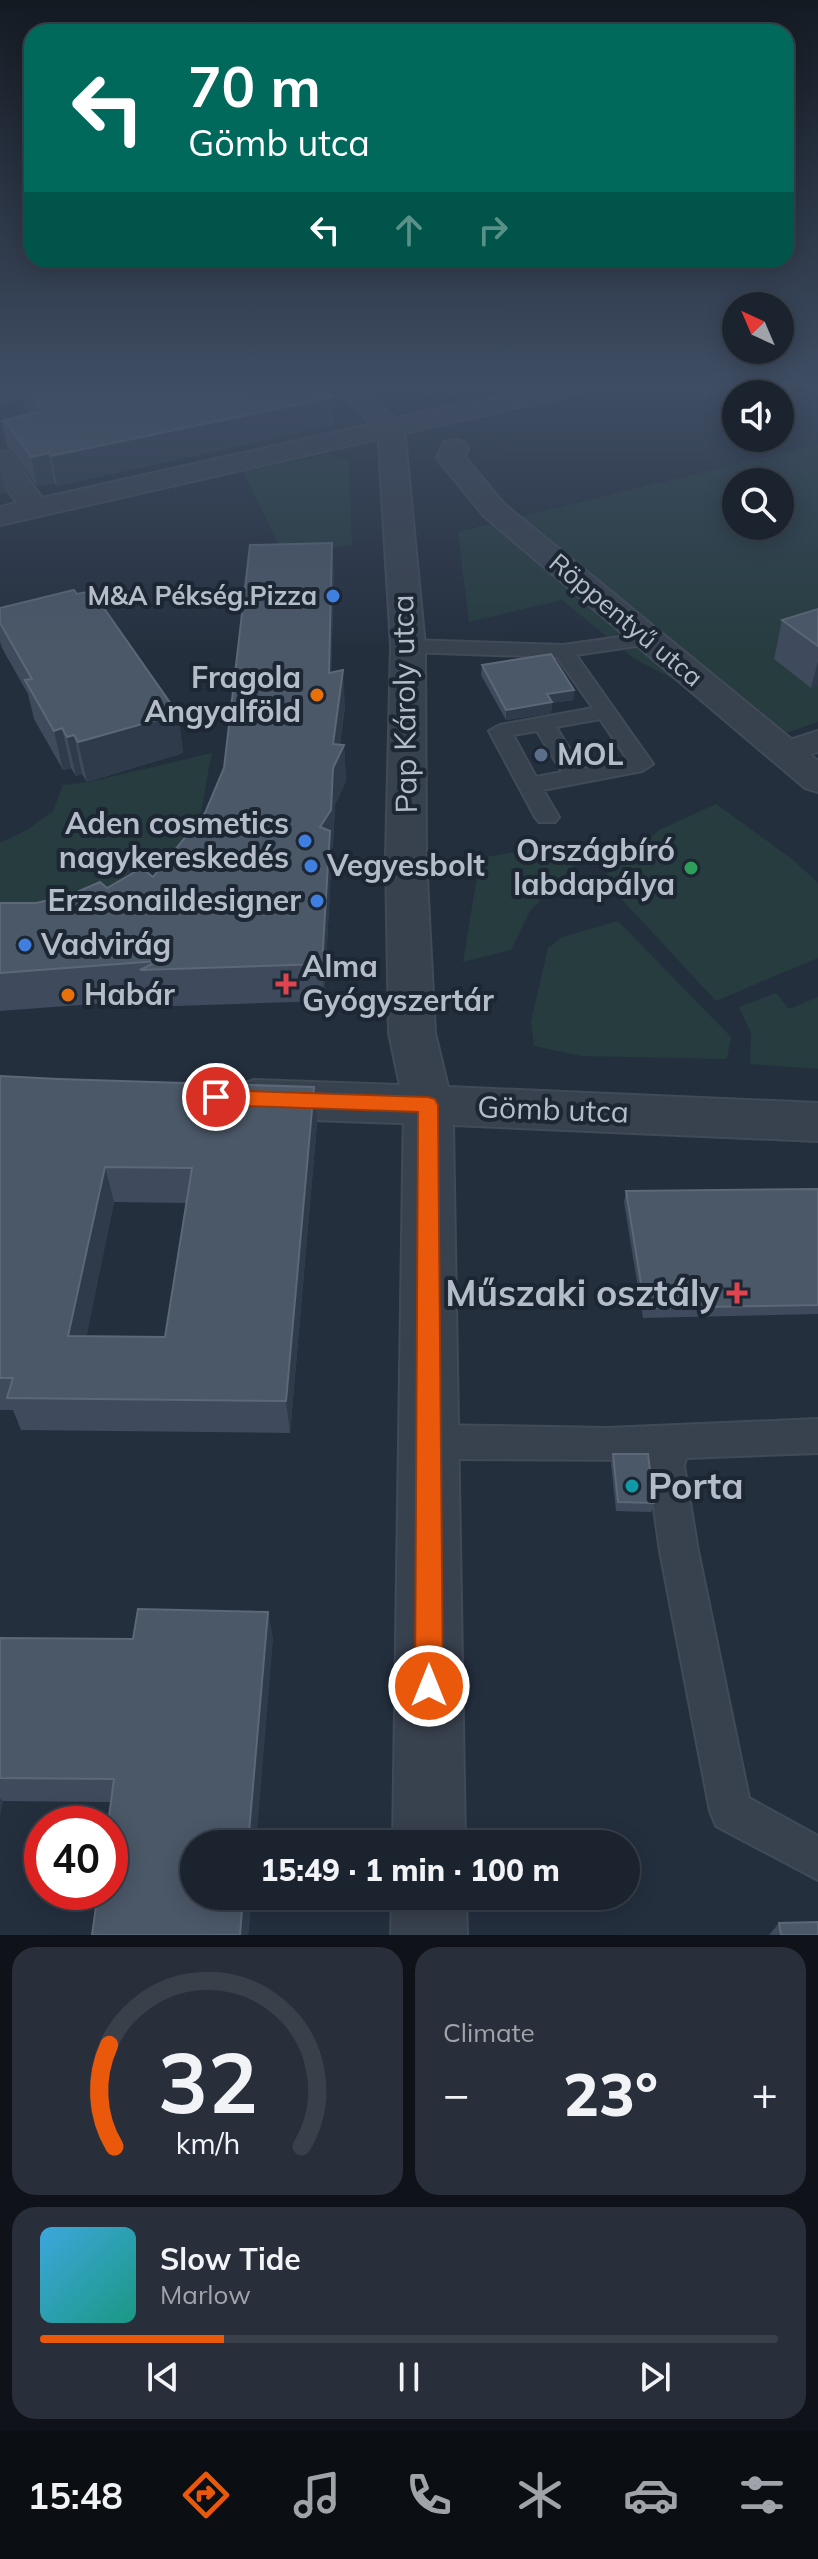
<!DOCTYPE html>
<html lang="en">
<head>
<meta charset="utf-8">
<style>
	:root { --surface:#1b232e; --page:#282f3a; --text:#f1f3f6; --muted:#a0a4aa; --line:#39404a; --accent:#ea580c }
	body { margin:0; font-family:Mulish,sans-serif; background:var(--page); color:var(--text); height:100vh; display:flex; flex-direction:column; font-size:30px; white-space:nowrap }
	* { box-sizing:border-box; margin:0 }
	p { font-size:26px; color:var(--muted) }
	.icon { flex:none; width:44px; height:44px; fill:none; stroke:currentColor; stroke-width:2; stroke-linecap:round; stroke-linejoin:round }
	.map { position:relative; height:1935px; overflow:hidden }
	.sheet { display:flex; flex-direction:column; gap:12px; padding:12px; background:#0f1319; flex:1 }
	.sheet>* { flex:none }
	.hud { position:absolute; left:24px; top:24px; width:770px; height:244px; border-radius:24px; box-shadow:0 4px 20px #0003,0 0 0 2px var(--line); background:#00695c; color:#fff; overflow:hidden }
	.needle { width:52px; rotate:316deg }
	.tools { position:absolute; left:722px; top:292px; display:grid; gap:16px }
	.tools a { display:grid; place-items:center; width:72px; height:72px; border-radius:50%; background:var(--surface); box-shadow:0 4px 20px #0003,0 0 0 2px var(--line); font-size:40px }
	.speed { position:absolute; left:24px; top:1806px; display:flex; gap:16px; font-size:40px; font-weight:700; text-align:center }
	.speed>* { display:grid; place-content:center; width:104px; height:104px; border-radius:50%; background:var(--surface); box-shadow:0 4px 20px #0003,0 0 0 2px var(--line); line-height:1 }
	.speed .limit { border:12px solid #d22; background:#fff; color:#111 }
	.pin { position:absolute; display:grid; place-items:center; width:68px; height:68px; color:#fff; margin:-34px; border:4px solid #fff; border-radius:50%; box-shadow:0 2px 8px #0007 }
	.me { position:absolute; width:88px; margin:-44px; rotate:0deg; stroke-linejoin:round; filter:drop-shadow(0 0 6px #0008) }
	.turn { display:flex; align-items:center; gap:28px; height:168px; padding:0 32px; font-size:36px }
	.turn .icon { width:104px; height:104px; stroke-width:2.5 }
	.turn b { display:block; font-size:56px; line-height:68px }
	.lanes { display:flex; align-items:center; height:76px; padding:0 32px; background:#0003; justify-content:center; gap:40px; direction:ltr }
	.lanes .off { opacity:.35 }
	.big { font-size:60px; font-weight:800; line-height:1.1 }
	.sheet .card { flex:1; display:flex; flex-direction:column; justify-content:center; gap:12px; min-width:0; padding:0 28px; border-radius:24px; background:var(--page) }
	.sheet .dial { align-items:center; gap:0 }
	.dial svg { height:208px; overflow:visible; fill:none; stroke:var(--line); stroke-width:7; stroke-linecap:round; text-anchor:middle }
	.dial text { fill:var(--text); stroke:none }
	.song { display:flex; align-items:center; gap:24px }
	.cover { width:96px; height:96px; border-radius:12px; background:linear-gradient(135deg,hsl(200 70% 55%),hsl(170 70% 35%)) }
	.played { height:8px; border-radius:4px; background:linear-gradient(90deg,var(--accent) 25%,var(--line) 25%) }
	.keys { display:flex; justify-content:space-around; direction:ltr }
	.heat { display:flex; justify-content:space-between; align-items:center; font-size:44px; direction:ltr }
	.sheet .tiles { flex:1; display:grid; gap:12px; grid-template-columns:1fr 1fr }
	.card:last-child { grid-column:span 2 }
	.trip { position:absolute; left:180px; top:1830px; width:460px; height:80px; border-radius:40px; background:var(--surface); box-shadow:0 4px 20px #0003,0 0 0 2px var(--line); font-weight:800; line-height:80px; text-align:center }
	.tab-bar { display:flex; height:128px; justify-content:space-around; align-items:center; background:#0b0e12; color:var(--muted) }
	.tab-bar .icon { width:56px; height:56px }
	.tab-bar .on { color:var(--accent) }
	.tab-bar b { font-size:36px; color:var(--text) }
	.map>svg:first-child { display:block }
	.green { fill:#263c3f; fill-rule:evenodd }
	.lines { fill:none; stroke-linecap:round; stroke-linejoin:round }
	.service-casing { stroke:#414a57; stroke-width:4 }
	.pedestrian-casing { stroke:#414a57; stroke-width:4 }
	.minor-casing { stroke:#414a57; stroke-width:4 }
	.tertiary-casing { stroke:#414a57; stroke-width:4 }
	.service { fill:#38414e; fill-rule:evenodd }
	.pedestrian { fill:#38414e; fill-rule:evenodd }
	.minor { fill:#38414e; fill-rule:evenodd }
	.tertiary { fill:#38414e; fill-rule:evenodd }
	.wall { fill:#3f4b5c; fill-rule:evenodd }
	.shaded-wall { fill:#2f3b4b }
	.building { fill:#4b5868; stroke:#5c6777; stroke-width:2; fill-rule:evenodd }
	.route { fill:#ea580c; stroke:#983908; stroke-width:2 }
	.shop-dot { fill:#3f7fe0; stroke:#1d2633; stroke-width:3 }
	.food-dot { fill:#e8710a; stroke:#1d2633; stroke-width:3 }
	.service-dot { fill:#5c6f8a; stroke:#1d2633; stroke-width:3 }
	.leisure-dot { fill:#2e9e5b; stroke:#1d2633; stroke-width:3 }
	.health-dot { fill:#e0444e; stroke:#1d2633; stroke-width:3 }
	.culture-dot { fill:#0f9aa8; stroke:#1d2633; stroke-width:3 }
	.labels { text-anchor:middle; stroke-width:8; stroke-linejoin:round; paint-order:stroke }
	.far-poi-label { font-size:26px; font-weight:bold; fill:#b4bcc9; stroke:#1d2633; text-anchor:end }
	.far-street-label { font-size:26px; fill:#b4bcc9; stroke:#1d2633 }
	.poi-label { font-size:30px; font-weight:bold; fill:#b4bcc9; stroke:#1d2633; text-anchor:start }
	.street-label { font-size:30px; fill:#b4bcc9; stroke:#1d2633 }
	.near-poi-label { font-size:36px; font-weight:bold; fill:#b4bcc9; stroke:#1d2633; text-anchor:end }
</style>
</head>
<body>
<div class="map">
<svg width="818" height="1935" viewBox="0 0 818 1935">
	<rect width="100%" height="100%" fill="#242f3e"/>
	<g class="green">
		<path d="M 818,444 L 818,722 L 780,735 L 633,658 L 562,600 L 469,622 L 458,532 ZM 736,482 L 780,482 L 780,526 L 736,526 Z"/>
		<path d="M 330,454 L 349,461 L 352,545 L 285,557 L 243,472 Z"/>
		<path d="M 212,753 C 208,768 203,811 198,820 C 171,869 106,895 55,912 C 38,917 18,917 0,919 L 0,843 L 27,830 L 53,811 L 63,785 L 89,782 Z"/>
		<path d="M 716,804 L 792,859 L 818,883 L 818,958 L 716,1001 L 602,878 L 659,830 Z"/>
		<path d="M 533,849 L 576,863 L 530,911 L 511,950 L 463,962 L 480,858 Z"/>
		<path d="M 618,921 L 731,1037 L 727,1059 L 581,1056 L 534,1046 L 531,1022 L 548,948 L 562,937 Z"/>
		<path d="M 776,993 L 789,1009 L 818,997 L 818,1069 L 750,1064 L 751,1033 L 739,1007 Z"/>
	</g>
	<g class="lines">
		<defs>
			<g id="service">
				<path d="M 649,633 L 659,639 L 656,643 L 576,655 L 653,764 L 642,771 L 543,790 L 559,817 L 555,822 L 539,822 L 535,817 L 489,731 L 500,725 L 593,708 L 557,657 L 408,652 L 398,646 L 408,640 L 563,645 ZM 600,719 L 628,760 L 582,769 L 556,727 ZM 537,731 L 562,772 L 536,777 L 513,735 Z"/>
				<path d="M 818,1419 L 818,1453 L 686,1458 L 684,1466 L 698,1551 L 749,1798 L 818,1836 L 818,1880 L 716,1826 L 710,1811 L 660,1551 L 648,1466 L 650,1460 L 429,1459 L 417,1454 L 411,1442 L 417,1430 L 429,1425 L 608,1428 Z"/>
			</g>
			<path id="pedestrian" d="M 818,731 L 818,752 L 785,762 L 774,759 L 769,752 L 774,745 Z"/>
			<g id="minor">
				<path d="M 12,383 L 68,383 L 64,388 L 0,401 L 0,385 Z"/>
				<path d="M 555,383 L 602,383 L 598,388 L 589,391 L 0,525 L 0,507 L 17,503 L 0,479 L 0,451 L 10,453 L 42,498 Z"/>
				<path d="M 454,440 L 464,442 L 468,448 L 465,457 L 504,504 L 818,761 L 818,792 L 805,788 L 484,516 L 437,458 L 444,442 Z"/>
				<path d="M 254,1080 L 428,1086 L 445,1092 L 452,1105 L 445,1118 L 428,1124 L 254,1118 L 237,1112 L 230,1099 L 237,1086 Z"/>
			</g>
			<g id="tertiary">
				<path d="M 328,383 L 356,383 L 404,427 L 425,646 L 426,859 L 435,1033 L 448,1087 L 818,1103 L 818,1141 L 453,1125 L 465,1844 L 393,1844 L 404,1105 L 389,1033 L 386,859 L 391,646 L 378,429 Z"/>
				<path d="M 392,1896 L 466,1896 L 467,1935 L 391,1935 Z"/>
			</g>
		</defs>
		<use href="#service" class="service-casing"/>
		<use href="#pedestrian" class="pedestrian-casing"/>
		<use href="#minor" class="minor-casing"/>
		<use href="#tertiary" class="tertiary-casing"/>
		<use href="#service" class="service"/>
		<use href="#pedestrian" class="pedestrian"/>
		<use href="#minor" class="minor"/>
		<use href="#tertiary" class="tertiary"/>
	</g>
	<g class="wall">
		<path d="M 20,383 L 317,383 L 333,397 L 334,425 L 57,486 L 54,483 L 37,486 L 12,451 L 8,449 L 1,421 L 30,414 L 24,406 Z"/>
		<path d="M 420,383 L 534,383 L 509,389 L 424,395 Z"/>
		<path d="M 334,577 L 331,673 L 345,706 L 340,744 L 344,745 L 346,781 L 335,805 L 333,846 L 330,850 L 331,868 L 324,1001 L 147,1007 L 146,1000 L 0,1011 L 0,903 L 36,903 L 107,888 L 153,877 L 205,813 Z"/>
		<path d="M 0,608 L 178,714 L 183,753 L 87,782 L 82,774 L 76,776 L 71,768 L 63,770 L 34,719 L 28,694 L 2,648 L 0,641 Z"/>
		<path d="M 818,609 L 818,685 L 811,688 L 774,659 L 782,620 Z"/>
		<path d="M 482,665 L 574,690 L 573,700 L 552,703 L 551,713 L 506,720 L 481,675 Z"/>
		<path d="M 0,1076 L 317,1123 L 290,1433 L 21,1430 L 13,1410 L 0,1410 ZM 114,1202 L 186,1203 L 165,1337 L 86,1336 Z"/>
		<path d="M 818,1189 L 818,1314 L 643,1318 L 624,1202 L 626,1191 Z"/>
		<path d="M 613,1454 L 654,1503 L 651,1512 L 616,1511 L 611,1463 Z"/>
		<path d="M 268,1612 L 273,1640 L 194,1896 L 252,1896 L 248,1935 L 92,1935 L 111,1802 L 3,1801 L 0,1815 L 0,1638 L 133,1639 Z"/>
		<path d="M 779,1923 L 818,1935 L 769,1935 Z"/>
	</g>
	<g class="shaded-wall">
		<path d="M 510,383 L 534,383 L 509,389 Z"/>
		<path d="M 333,397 L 334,425 L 57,486 L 51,456 Z"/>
		<path d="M 49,453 L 54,483 L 37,486 L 31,457 Z"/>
		<path d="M 1,469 L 6,493 L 0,494 L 0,470 Z"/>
		<path d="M 332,543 L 334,577 L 330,709 L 329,673 Z"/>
		<path d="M 818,661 L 818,685 L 811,688 Z"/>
		<path d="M 343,670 L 345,706 L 338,758 L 344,745 L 346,781 L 335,805 L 333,846 L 330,850 L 331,868 L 324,1001 L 322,964 L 320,827 Z"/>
		<path d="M 574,690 L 573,700 L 552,703 L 551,713 L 506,720 L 506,710 L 547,694 Z"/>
		<path d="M 178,714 L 183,753 L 87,782 L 78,742 Z"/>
		<path d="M 62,728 L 71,768 L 63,770 L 54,731 Z"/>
		<path d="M 74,735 L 82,774 L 76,776 L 67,737 Z"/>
		<path d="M 314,1087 L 317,1123 L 290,1433 L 286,1401 Z"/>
		<path d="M 105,1167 L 114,1202 L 80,1369 L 68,1336 Z"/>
		<path d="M 268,1612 L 273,1640 L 256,1844 L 248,1844 Z"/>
		<path d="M 0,1798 L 3,1801 L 0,1815 Z"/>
		<path d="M 243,1896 L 252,1896 L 248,1935 L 240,1935 Z"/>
	</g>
	<g class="building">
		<path d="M 23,383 L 317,383 L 333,397 L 51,456 L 49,453 L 31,457 L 6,422 L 1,421 L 43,411 Z"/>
		<path d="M 332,543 L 329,673 L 343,670 L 333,744 L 344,745 L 333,768 L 331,810 L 320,827 L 330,831 L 322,964 L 140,970 L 158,961 L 0,973 L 0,903 L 36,903 L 68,896 L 100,882 L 107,888 L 142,868 L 153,877 L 205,813 L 224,768 L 250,545 Z"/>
		<path d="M 74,590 L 77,594 L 92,591 L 178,714 L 78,742 L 74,735 L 67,737 L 62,728 L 54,731 L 25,680 L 32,679 L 0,623 L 0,608 Z"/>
		<path d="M 818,609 L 818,646 L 782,620 Z"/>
		<path d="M 551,654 L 574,690 L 547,694 L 552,702 L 506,710 L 482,665 Z"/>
		<path d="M 0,1076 L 58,1079 L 314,1087 L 286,1401 L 7,1398 L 13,1378 L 0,1378 ZM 105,1167 L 192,1168 L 165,1337 L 68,1336 Z"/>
		<path d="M 818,1189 L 818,1305 L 645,1308 L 626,1191 Z"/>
		<path d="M 613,1454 L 648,1454 L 654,1503 L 618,1502 Z"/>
		<path d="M 138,1609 L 268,1612 L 248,1844 L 194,1844 L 194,1896 L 243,1896 L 240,1935 L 92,1935 L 98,1892 L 110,1892 L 110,1824 L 108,1824 L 114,1779 L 0,1778 L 0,1638 L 133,1639 Z"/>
		<path d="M 818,1922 L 818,1935 L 781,1935 L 779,1923 Z"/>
	</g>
	<linearGradient id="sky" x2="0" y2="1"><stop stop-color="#141a22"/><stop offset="0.59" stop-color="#3f4d63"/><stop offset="1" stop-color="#3f4d63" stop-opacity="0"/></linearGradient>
	<rect width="818" height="654" fill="url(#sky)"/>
	<path class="route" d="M 216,1090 L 428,1097 L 435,1099 L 438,1105 L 443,1686 L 439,1696 L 429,1700 L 419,1696 L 415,1686 L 418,1112 L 216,1105 L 209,1103 L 206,1097 L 209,1092 Z"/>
	<g class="shop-dot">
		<circle cx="333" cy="596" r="8"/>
		<circle cx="305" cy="841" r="8"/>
		<circle cx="311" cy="866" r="8"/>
		<circle cx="317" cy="901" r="8"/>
		<circle cx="25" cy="945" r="8"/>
	</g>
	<g class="food-dot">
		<circle cx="317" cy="695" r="8"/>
		<circle cx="68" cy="995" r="8"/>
	</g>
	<circle class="service-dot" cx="541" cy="755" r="8"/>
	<circle class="leisure-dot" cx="691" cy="868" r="8"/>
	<g class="health-dot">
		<path d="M282 972h8v8h8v8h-8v8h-8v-8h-8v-8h8z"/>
		<path d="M733 1281h8v8h8v8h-8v8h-8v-8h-8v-8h8z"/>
	</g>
	<circle class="culture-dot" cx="632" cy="1486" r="8"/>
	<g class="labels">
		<g class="far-poi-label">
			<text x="317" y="605">M&amp;A Pékség.Pizza</text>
		</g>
		<g class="far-street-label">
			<text transform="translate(626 620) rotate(40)" y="9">Röppentyű utca</text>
		</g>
		<g class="poi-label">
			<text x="301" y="688" text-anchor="end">Fragola<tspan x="301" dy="34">Angyalföld</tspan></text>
			<text x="557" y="765">MOL</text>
			<text x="289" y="834" text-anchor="end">Aden cosmetics<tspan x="289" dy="34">nagykereskedés</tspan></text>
			<text x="675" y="861" text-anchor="end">Országbíró<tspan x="675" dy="34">labdapálya</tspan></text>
			<text x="327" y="876">Vegyesbolt</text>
			<text x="301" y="911" text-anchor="end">Erzsonaildesigner</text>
			<text x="41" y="955">Vadvirág</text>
			<text x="302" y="977">Alma<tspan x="302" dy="34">Gyógyszertár</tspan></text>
			<text x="84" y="1005">Habár</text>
		</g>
		<g class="street-label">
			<text transform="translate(405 704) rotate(-91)" y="10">Pap Károly utca</text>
			<text transform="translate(553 1110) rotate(2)" y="10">Gömb utca</text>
		</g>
		<g class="near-poi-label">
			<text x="719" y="1306">Műszaki osztály</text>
			<text x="648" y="1499" text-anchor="start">Porta</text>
		</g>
	</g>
</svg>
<div class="tools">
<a><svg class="needle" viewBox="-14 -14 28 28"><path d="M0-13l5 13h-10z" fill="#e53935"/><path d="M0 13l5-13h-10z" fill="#a0a4aa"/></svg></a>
<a><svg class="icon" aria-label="sound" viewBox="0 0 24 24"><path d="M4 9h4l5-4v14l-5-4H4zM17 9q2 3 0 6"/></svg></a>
<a><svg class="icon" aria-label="search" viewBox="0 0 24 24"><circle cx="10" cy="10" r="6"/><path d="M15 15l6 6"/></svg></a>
</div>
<div class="speed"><div class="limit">40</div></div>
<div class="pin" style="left:216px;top:1097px;background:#d93025"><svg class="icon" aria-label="arrive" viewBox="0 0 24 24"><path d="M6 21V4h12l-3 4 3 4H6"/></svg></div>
<svg class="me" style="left:429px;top:1686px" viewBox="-20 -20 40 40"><circle r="17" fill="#ea580c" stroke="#fff" stroke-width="3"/><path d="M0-11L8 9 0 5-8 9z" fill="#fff"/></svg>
<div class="trip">15:49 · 1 min · 100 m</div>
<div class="hud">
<div class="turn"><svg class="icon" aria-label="left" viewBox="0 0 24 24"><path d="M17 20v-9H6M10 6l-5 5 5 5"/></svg><div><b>70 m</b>Gömb utca</div></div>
<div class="lanes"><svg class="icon" aria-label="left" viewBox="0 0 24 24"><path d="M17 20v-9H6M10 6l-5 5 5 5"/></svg><svg class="icon off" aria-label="ahead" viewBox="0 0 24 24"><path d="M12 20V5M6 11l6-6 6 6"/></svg><svg class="icon off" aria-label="right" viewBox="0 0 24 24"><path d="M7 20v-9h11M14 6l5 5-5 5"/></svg></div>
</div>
</div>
<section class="sheet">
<div class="tiles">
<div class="card dial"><svg viewBox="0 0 100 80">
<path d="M14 69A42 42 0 1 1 86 69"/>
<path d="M14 69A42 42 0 0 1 12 30" stroke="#ea580c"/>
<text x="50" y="56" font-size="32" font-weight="700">32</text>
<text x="50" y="72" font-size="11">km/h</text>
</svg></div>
<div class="card"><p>Climate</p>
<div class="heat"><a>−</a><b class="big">23°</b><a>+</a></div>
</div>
<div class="card">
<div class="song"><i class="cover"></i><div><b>Slow Tide</b><p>Marlow</p></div></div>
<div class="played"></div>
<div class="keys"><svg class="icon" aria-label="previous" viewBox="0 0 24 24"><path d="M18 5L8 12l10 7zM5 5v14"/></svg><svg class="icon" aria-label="pause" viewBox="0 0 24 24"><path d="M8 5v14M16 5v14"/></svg><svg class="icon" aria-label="next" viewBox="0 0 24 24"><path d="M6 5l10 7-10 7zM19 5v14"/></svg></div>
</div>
</div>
</section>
<nav class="tab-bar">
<b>15:48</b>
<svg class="icon on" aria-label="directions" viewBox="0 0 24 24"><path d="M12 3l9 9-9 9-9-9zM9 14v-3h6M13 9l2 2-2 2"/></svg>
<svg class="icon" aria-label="music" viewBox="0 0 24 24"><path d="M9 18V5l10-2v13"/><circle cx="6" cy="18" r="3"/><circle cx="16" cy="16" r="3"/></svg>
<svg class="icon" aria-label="phone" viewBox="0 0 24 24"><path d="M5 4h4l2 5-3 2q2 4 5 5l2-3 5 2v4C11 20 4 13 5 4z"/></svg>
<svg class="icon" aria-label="climate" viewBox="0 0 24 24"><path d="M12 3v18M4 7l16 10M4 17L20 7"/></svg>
<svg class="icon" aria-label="car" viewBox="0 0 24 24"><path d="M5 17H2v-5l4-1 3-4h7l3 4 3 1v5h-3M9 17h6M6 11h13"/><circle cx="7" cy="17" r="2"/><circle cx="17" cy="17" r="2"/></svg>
<svg class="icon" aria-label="filters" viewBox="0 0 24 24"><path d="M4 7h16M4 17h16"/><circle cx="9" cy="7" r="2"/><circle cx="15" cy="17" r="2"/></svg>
</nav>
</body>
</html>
